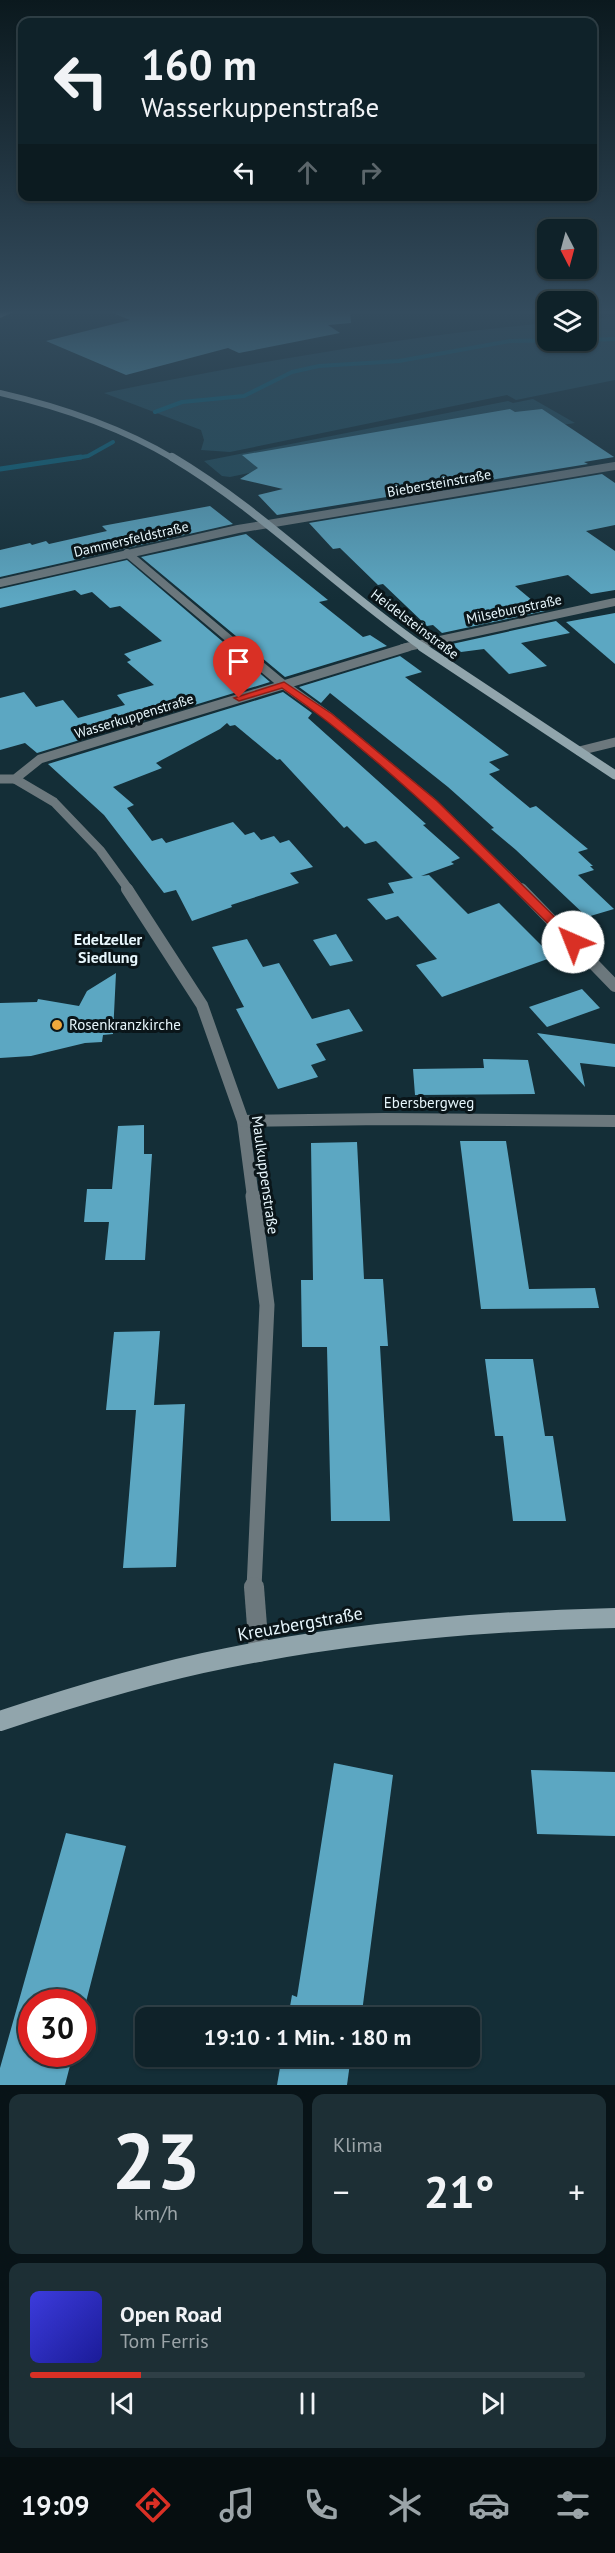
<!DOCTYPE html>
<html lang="de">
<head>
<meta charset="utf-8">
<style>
	:root { --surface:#0f2229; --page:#1d2f35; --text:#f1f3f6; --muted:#9ba4a8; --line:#2f3f46; --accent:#d93025 }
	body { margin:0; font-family:"PT Sans",sans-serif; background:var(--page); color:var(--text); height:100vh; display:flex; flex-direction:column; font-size:22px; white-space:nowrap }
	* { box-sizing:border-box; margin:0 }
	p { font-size:20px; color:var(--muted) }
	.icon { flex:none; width:33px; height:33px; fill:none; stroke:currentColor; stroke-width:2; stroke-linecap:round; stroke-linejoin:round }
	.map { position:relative; height:2085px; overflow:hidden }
	.side { display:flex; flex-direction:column; gap:9px; padding:9px; background:#081317; flex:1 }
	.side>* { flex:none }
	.guide { position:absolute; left:18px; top:18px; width:579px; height:183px; border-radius:12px; box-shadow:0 2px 4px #0004,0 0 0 2px var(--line); background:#0f2229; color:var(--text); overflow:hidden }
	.needle { width:39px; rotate:174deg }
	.fabs { position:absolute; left:537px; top:219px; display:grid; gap:12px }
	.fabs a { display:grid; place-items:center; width:60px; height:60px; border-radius:12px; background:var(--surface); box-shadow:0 2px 4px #0004,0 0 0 2px var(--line); font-size:30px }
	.speed { position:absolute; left:18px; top:1989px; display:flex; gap:12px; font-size:30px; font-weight:700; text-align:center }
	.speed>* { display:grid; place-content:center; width:78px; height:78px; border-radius:50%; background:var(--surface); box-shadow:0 2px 4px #0004,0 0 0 2px var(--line); line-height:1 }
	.speed .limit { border:9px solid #d22; background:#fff; color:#111 }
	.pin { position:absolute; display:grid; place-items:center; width:51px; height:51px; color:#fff; margin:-62px -26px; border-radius:50% 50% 50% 0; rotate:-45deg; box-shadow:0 0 6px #0007 }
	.pin .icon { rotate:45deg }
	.me { position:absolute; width:66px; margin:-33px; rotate:316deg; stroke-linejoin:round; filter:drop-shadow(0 0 4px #0008) }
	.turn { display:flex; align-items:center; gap:21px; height:126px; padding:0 24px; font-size:27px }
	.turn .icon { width:78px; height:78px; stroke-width:2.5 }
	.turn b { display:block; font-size:42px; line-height:51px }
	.lanes { display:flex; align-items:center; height:57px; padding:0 24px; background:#0003; justify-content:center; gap:30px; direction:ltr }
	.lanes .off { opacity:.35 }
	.big { font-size:45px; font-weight:600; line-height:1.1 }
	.side .widget { flex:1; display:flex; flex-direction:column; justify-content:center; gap:9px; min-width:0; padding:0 21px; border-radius:12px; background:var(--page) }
	.side .dial { align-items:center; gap:0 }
	.dial b { font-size:78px; line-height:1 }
	.song { display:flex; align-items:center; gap:18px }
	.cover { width:72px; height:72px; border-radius:9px; background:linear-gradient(135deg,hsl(240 70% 55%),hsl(240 70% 35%)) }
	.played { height:6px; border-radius:3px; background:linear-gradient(90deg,var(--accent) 20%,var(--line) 20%) }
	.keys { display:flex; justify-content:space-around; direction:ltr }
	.heat { display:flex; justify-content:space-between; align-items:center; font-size:33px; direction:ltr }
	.side .tiles { flex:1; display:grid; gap:9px; grid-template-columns:1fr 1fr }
	.widget:last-child { grid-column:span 2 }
	.trip { position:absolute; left:135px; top:2007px; width:345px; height:60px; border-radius:12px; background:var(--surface); box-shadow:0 2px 4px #0004,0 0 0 2px var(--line); font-weight:600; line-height:60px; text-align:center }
	.menu { display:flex; height:96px; justify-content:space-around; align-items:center; background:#060e10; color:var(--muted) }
	.menu .icon { width:42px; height:42px }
	.menu .current { color:var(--accent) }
	.menu b { font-size:27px; color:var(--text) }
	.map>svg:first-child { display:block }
	.green { fill:#204b5a }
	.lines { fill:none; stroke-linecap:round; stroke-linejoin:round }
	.stream-far1 { stroke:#09637b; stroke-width:4 }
	.stream { stroke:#09637b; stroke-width:5 }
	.building { fill:#5ca7c2 }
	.street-far4 { stroke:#6c787d; stroke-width:8 }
	.street-far3 { stroke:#6c787d; stroke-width:9 }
	.street-far2 { stroke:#6c787d; stroke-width:12 }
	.street-far1 { stroke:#6c787d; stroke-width:15 }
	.street { stroke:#6c787d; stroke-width:20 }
	.secondary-far3 { stroke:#91a5ac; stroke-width:6 }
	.secondary-far2 { stroke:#91a5ac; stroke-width:8 }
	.secondary-far1 { stroke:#91a5ac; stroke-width:9 }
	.secondary { stroke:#91a5ac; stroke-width:20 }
	.highway { fill:#c8e6f2; fill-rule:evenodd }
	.route { fill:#d93025; stroke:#8d1f18; stroke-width:1.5 }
	.poi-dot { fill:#eea83c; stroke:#0a1519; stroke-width:2 }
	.labels { text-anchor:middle; stroke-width:6; stroke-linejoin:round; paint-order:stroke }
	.far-street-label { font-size:14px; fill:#e7f6fc; stroke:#0a1519 }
	.poi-label { font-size:15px; fill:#e7f6fc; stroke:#0a1519; text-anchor:start }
	.street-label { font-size:15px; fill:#e7f6fc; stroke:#0a1519 }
	.neighbourhood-label { font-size:16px; font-weight:bold; fill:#e7f6fc; stroke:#0a1519 }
	.near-street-label { font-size:18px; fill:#e7f6fc; stroke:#0a1519 }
</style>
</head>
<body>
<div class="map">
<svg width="615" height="2085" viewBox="0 0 615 2085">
	<rect width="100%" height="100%" fill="#142e37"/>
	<g class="green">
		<path d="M 615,317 L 615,380 L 516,400 L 507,395 L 230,452 L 201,450 L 204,440 L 201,430 L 104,393 C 251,363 398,337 547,323 L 548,340 L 586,340 L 587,319 Z"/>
		<path d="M 533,399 L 575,423 L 272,468 L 230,477 L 222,476 L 204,461 L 508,401 L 513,403 Z"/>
	</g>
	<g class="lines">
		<g class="stream-far1">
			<path d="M 586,340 L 615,339"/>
			<path d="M 155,412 L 182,402 L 244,396 L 292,372 L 319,366 L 399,361 L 510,341 L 573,340"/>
			<path d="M 70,459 L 88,456 L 113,442"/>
		</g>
		<path class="stream" d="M 0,469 L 81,457"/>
	</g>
	<g class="building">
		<path d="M 103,309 L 350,309 L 351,323 L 328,325 L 340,333 L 239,353 L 228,348 L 126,375 L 46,341 L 130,320 Z"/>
		<path d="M 510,409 L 515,412 L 542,409 L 614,457 L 584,462 L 588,464 L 277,515 L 258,495 L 283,489 L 240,479 L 258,468 L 242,455 Z"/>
		<path d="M 602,474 L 615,483 L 615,525 L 586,531 L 615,551 L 615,590 L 591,594 L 568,575 L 515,586 L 545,611 L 442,633 L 433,625 L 427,626 L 383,584 L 378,585 L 340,548 L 333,549 L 309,523 Z"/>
		<path d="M 210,506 L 233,524 L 0,577 L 0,550 L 30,543 L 32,545 L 46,541 L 49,544 L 107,531 L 102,526 Z"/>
		<path d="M 246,534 L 328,600 L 319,602 L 363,637 L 370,635 L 387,646 L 285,677 L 141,557 Z"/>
		<path d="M 127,560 L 270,682 L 37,753 L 25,743 L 0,750 L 0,698 L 24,692 L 36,707 L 63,700 L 78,718 L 125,705 L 117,695 L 154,685 L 127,662 L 131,660 L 124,654 L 162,641 L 120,606 L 110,608 L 92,592 L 81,595 L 75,590 L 0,608 L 0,589 Z"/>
		<path d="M 615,613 L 615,664 L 566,622 Z"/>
		<path d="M 556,621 L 570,633 L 521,643 L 547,666 L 509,674 L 484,649 L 461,652 L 452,644 Z"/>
		<path d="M 400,656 L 422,672 L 405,677 L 509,755 L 489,762 L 500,770 L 489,774 L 530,808 L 536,806 L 588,849 L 578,852 L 593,866 L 590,866 L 594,870 L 578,875 L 614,909 L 587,917 L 516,850 L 491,829 L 494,828 L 448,787 L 330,693 L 321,703 L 299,687 Z"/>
		<path d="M 283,692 L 312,713 L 308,718 L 426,824 L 423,825 L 460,858 L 451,862 L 454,864 L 421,876 L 429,875 L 468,914 L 499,903 L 553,957 L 442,997 L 416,965 L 437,959 L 398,916 L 386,920 L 367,899 L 394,893 L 388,883 L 413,878 L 376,841 L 365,844 L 347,826 L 344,828 L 280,759 L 277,760 L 235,725 L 230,726 L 227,723 L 220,729 L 156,763 L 162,768 L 113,787 L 134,805 L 127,808 L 152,841 L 162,838 L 166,843 L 233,822 L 245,835 L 254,832 L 261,840 L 274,836 L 280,843 L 289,840 L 313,867 L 290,873 L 299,883 L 231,905 L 232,907 L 192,921 L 176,890 L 164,893 L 104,815 L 48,764 Z"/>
		<path d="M 336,934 L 353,961 L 330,966 L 313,940 Z"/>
		<path d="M 247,939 L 263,967 L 279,963 L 312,1019 L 349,1009 L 363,1031 L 316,1044 L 326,1060 L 311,1065 L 318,1077 L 278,1089 L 236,1009 L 244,1007 L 212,947 Z"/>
		<path d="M 116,973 L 113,1034 L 103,1035 L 102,1042 L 85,1043 L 31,1056 L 0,1058 L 0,1003 L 37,1002 L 38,999 L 79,1006 L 87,991 Z"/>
		<path d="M 582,989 L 600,1008 L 547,1027 L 529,1007 Z"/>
		<path d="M 537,1033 L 615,1044 L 615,1067 L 580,1063 L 585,1087 Z"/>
		<path d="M 483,1059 L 528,1060 L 535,1094 L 415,1095 L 413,1069 L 484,1068 Z"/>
		<path d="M 144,1125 L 144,1154 L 152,1154 L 145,1260 L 105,1260 L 109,1222 L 84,1222 L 87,1189 L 112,1189 L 118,1126 Z"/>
		<path d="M 460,1141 L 506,1141 L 529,1289 L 595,1288 L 599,1308 L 481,1309 Z"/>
		<path d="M 357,1142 L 364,1279 L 383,1279 L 388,1346 L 380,1346 L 390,1521 L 331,1521 L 327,1347 L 302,1347 L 301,1280 L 313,1280 L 311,1143 Z"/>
		<path d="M 160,1331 L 154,1405 L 185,1404 L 176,1567 L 123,1568 L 136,1410 L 106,1410 L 114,1332 Z"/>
		<path d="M 485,1359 L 533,1359 L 545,1436 L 553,1436 L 566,1521 L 513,1521 L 503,1436 L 495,1436 Z"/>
		<path d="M 334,1763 L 393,1775 L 362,2012 L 357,2010 L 356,2018 L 288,2018 L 292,1995 L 297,1997 Z"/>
		<path d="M 531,1770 L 615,1772 L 615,1836 L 537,1834 Z"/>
		<path d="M 66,1833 L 126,1846 L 86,2002 L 32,2002 L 32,2054 L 73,2054 L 65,2085 L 0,2085 L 0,2068 Z"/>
		<path d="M 282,2056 L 351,2056 L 347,2085 L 277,2085 Z"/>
	</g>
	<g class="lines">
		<g class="street-far4">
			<path d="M 127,553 L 240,648"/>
			<path d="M 0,583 L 238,529 L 615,466"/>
			<path d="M 403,648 L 615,602"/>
		</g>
		<g class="street-far3">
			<path d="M 238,647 L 280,682 L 328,716 L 433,803 L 522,890"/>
			<path d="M 579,751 L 615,742"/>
			<path d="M 0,779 L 15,779 L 40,759 L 408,647"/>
			<path d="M 15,779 L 54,802 L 100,850 L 129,890"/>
		</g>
		<g class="street-far2">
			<path d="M 127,889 L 202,1005 L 243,1121 L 253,1197"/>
			<path d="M 521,889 L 615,986"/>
			<path d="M 243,1121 L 385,1119 L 615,1121"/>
		</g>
		<path class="street-far1" d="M 253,1196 L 267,1305 L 254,1588"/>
		<path class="street" d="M 254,1587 L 259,1652"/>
		<path class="secondary-far3" d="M 0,393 C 61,407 120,427 174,459"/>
		<path class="secondary-far2" d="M 172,457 C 263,511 337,588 424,648"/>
		<path class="secondary-far1" d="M 422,647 L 615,775"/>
		<path class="secondary" d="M 0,1721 C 75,1696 150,1673 227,1658 C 355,1632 484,1621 615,1618"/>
		<path class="highway" d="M 11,309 L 21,309 L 0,318 L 0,313 Z"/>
	</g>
	<linearGradient id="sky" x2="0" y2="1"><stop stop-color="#0b191e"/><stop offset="0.52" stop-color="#344c5e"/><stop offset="1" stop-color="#344c5e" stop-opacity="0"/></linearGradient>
	<rect width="615" height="600" fill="url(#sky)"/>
	<path class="route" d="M 284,682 L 332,714 L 437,801 L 577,939 L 579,942 L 577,944 L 569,944 C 477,854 388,762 282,688 L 239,701 L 234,698 Z"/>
	<circle class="poi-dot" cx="57" cy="1025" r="6"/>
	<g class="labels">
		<g class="far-street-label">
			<text transform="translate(439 483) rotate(-10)" y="5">Biebersteinstraße</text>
			<text transform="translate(131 539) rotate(-13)" y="5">Dammersfeldstraße</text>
			<text transform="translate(514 609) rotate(-12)" y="5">Milseburgstraße</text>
			<text transform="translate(415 624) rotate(37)" y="5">Heidelsteinstraße</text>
			<text transform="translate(134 716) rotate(-17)" y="5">Wasserkuppenstraße</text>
		</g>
		<g class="poi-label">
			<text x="69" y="1030">Rosenkranzkirche</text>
		</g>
		<g class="street-label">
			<text x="429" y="1108">Ebersbergweg</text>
			<text transform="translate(265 1175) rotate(82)" y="5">Maulkuppenstraße</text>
		</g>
		<g class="neighbourhood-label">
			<text x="108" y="945">Edelzeller<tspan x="108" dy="18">Siedlung</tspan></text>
		</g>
		<g class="near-street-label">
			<text transform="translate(300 1624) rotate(-10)" y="6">Kreuzbergstraße</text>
		</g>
	</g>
</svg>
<div class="fabs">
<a><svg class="needle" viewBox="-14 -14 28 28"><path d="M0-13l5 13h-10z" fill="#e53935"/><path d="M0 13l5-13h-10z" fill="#9ba4a8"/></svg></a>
<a><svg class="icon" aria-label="layers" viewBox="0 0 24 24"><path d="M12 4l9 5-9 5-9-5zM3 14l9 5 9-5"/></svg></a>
</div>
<div class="speed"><div class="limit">30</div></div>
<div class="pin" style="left:239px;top:698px;background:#d93025"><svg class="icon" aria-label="arrive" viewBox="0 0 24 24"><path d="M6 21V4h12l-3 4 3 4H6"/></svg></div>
<svg class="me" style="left:573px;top:942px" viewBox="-20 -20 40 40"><circle r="19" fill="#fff"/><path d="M0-13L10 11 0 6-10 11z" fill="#d93025"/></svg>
<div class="trip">19:10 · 1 Min. · 180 m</div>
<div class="guide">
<div class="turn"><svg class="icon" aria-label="left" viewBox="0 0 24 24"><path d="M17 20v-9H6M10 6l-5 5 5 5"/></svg><div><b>160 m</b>Wasserkuppenstraße</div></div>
<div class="lanes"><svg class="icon" aria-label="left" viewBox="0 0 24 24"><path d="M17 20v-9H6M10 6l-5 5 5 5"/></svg><svg class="icon off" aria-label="ahead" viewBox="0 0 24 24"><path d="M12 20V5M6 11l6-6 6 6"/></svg><svg class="icon off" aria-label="right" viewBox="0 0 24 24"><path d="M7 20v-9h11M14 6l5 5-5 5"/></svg></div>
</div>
</div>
<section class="side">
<div class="tiles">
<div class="widget dial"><b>23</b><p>km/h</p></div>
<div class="widget"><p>Klima</p>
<div class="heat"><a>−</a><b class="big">21°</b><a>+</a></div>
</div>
<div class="widget">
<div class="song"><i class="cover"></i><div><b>Open Road</b><p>Tom Ferris</p></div></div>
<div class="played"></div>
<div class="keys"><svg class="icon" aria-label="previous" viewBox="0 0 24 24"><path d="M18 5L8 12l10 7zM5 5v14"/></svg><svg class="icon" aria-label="pause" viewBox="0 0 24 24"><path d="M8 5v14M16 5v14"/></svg><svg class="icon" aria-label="next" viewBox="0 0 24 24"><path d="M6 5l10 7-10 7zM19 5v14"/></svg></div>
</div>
</div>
</section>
<nav class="menu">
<b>19:09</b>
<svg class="icon current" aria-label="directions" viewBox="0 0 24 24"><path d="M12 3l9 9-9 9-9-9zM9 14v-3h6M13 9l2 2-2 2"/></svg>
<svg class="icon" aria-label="music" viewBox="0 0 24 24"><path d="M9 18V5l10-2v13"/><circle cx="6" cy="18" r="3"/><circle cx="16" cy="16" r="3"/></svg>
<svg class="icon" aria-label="phone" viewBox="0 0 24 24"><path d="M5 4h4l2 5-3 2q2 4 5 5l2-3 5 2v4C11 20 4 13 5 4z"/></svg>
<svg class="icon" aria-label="climate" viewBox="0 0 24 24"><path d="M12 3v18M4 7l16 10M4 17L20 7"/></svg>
<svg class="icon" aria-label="car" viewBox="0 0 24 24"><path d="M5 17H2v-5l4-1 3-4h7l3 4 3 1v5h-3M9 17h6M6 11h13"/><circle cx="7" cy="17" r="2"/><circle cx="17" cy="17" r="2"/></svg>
<svg class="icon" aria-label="filters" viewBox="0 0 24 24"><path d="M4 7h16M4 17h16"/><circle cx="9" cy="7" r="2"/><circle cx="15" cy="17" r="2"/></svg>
</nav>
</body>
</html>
